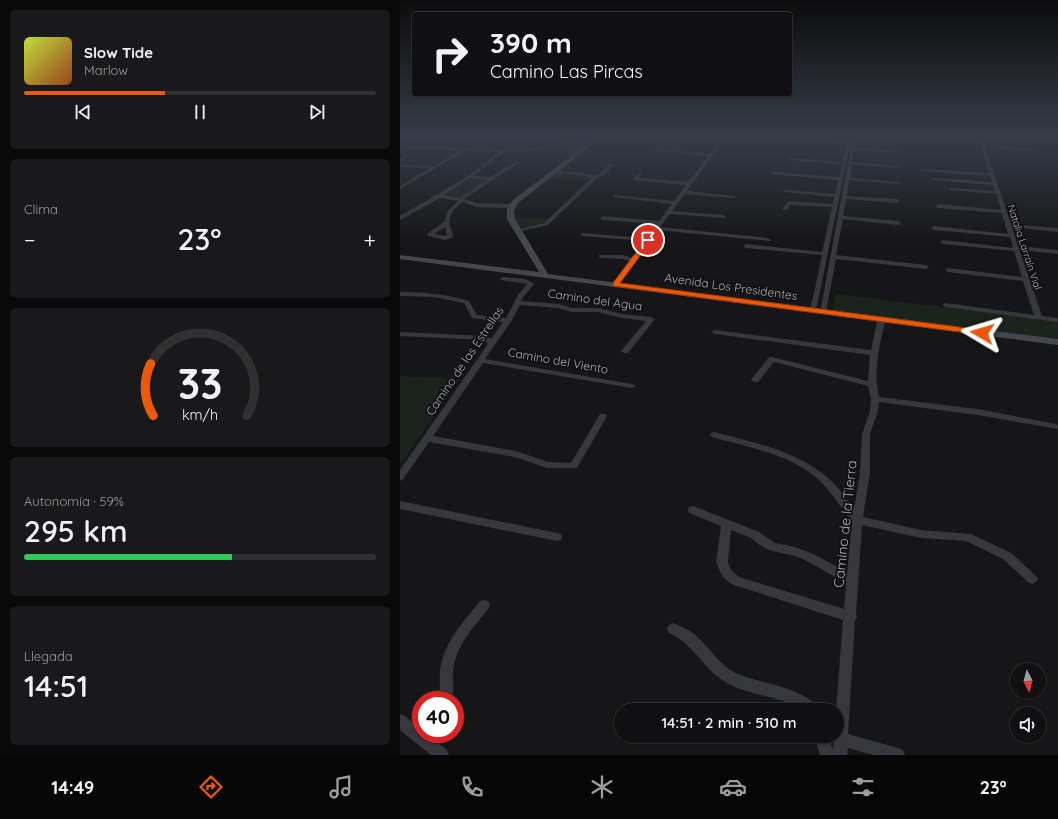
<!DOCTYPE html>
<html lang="es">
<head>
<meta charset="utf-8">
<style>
	:root { --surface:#101012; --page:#19191b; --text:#f1f3f6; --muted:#9c9d9f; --line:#303032; --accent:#ea580c }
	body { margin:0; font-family:Quicksand,sans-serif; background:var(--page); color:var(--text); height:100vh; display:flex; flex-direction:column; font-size:15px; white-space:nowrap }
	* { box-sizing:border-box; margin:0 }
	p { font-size:13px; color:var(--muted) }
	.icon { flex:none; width:22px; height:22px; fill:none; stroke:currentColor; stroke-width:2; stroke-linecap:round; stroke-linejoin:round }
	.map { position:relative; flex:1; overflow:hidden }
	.drawer { display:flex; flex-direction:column; gap:10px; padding:10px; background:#09090a; width:400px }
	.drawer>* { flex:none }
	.banner { position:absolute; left:12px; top:12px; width:380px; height:84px; border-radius:4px; box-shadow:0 1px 3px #0004,0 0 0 1px var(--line); background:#101012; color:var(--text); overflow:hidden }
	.needle { width:26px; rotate:174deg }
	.buttons { position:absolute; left:610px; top:663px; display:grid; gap:8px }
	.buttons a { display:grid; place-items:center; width:36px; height:36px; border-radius:50%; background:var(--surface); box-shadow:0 1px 3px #0004,0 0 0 1px var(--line); font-size:20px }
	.speed { position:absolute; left:12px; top:691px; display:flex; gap:8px; font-size:20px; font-weight:700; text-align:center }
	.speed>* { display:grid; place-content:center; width:52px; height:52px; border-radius:50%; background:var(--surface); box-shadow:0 1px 3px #0004,0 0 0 1px var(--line); line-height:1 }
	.speed .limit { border:6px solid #d22; background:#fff; color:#111 }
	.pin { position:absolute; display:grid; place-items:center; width:34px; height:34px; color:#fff; margin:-17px; border:2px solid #fff; border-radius:50%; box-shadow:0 1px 4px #0007 }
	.me { position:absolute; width:44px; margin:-22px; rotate:277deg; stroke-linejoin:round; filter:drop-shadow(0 0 3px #0008) }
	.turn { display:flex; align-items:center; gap:14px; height:84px; padding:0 12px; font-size:18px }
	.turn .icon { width:52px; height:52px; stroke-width:2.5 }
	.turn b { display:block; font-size:28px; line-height:34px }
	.big { font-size:30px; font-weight:600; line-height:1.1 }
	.drawer .tile { flex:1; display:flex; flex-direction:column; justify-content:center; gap:6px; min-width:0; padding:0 14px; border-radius:6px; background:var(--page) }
	.drawer .dial { align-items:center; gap:0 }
	.dial svg { height:104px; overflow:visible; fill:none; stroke:var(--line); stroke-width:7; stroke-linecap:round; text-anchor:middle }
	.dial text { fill:var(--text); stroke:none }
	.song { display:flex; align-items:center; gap:12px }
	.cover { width:48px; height:48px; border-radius:6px; background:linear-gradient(135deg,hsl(70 70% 55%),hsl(20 70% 35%)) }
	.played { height:4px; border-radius:2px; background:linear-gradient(90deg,var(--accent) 40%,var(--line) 40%) }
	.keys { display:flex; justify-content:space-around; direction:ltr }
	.heat { display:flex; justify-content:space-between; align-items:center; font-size:22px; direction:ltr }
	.charge { height:6px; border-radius:3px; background:linear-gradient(90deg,#34c759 59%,var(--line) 0) }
	.trip { position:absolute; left:214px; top:703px; width:230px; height:40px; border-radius:20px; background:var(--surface); box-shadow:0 1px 3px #0004,0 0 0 1px var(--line); font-weight:600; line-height:40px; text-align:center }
	.menu { display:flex; height:64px; justify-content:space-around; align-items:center; background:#060607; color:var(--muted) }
	.menu .icon { width:28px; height:28px }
	.menu .active { color:var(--accent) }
	.menu b { font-size:18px; color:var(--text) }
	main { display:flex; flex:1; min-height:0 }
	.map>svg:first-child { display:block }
	.green { fill:#1c231d }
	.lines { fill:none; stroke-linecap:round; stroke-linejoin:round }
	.street { fill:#37383d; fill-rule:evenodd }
	.secondary { fill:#45474d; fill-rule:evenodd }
	.route { fill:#ea580c; stroke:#983908 }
	.labels { text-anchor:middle; stroke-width:4; stroke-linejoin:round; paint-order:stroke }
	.far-street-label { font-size:10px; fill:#a8adb8; stroke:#111113 }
	.street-label { font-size:12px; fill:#a8adb8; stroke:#111113 }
	.near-street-label { font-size:14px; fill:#a8adb8; stroke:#111113 }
</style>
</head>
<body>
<main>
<section class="drawer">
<div class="tile">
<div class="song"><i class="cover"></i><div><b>Slow Tide</b><p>Marlow</p></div></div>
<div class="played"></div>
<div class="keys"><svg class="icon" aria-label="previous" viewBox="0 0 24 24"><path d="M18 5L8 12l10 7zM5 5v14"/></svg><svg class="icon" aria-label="pause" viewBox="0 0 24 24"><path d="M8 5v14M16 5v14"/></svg><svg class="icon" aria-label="next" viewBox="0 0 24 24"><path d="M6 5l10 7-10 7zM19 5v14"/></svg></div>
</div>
<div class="tile"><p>Clima</p>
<div class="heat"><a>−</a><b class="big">23°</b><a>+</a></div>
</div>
<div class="tile dial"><svg viewBox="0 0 100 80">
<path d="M14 69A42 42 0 1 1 86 69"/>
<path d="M14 69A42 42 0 0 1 12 29" stroke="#ea580c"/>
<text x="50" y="56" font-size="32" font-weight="700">33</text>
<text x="50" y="72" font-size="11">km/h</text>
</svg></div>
<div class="tile"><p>Autonomía · 59%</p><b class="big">295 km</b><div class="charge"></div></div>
<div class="tile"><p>Llegada</p><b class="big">14:51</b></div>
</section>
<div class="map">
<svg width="658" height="755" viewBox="0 0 658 755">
	<rect width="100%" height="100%" fill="#161618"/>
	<g class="green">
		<path d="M 0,136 L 197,136 L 195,138 L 151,146 L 115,150 L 0,147 Z"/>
		<path d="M 183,142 L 189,142 L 169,157 L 105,154 L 109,152 L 138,149 Z"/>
		<path d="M 155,173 L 189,175 L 193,177 L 190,181 L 149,178 Z"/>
		<path d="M 69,178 L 89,179 L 61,198 L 44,195 Z"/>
		<path d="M 114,217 L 148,219 L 142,223 L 122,228 L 120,227 Z"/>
		<path d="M 435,294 L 658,321 L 658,339 L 433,311 Z"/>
		<path d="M 0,376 L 60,379 L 0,465 Z"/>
	</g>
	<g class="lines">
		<g class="street">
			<path d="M 275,136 L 299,136 L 301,137 L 299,138 Z"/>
			<path d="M 323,136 L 327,136 L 287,191 L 334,196 L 336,197 L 334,198 L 285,194 L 272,211 L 323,215 L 326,217 L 325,218 L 270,214 L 260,227 L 368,238 L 371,240 L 370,241 L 258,230 L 217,285 L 213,285 L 212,284 L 229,261 L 223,259 L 201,258 L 199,257 L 199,255 L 223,255 L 232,258 L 244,241 L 183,236 L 180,234 L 181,233 L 246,238 L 257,224 L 203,220 L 200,218 L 203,216 L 259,221 L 272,204 L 215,197 L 213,197 L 213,195 L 274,201 L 286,185 L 235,180 L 233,179 L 240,172 L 242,173 L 238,178 L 288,182 L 308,156 L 254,151 L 253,151 L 253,149 L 310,154 Z"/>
			<path d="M 453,136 L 494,138 L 493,140 L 457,137 L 455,148 L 497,151 L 499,152 L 497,153 L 454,150 L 452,162 L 497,166 L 499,167 L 497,168 L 452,164 L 450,178 L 498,182 L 500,183 L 498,184 L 449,180 L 447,196 L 497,199 L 500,201 L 497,203 L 446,199 L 443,216 L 498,221 L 501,223 L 498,225 L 443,219 L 436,255 L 526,265 L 529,267 L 526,269 L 436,259 L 426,312 L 423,314 L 420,312 Z"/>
			<path d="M 577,136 L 581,136 L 584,145 L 631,149 L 633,150 L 631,151 L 585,147 L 600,192 L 601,193 L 601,194 L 611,224 L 658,228 L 658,232 L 612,227 L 618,246 L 658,250 L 658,254 L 621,250 L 620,251 L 642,316 L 658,318 L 658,322 L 545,307 L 542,305 L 545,303 L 634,315 L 623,281 L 548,272 L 545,270 L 548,268 L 622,277 L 614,251 L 543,244 L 540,242 L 543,240 L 613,248 L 610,237 L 534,230 L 531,228 L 534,226 L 608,234 L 602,213 L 538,208 L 535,206 L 538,204 L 601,210 L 596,194 L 550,190 L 548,189 L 550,188 L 595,191 L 593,185 L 534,180 L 532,179 L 534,178 L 592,182 L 590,176 L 522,171 L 520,170 L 522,169 L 589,173 Z"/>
			<path d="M 197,137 L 198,139 L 144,149 L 104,152 L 73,176 L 91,177 L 116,161 L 120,162 L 64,199 L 76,203 L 112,204 L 115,206 L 112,208 L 76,207 L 63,202 C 55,207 47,216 50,226 C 51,231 54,233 52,238 L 45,240 L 28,236 L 27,234 L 44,222 L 48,211 L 58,201 L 40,198 L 0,220 L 0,216 L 65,178 L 99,152 L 65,151 L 0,189 L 0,186 L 30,168 L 0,167 L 0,165 L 34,166 L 59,150 L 0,148 L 0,146 L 111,150 L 144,147 ZM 70,178 L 87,180 L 60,198 L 44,195 ZM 45,227 L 47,236 L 34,234 Z"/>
			<path d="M 448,138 L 451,139 L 416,311 L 413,313 L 410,311 L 422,255 L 346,248 L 343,246 L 346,244 L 422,252 L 432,207 L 390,205 L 387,210 L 382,209 L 387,202 L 389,201 L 433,204 L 434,197 L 385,192 L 383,191 L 385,190 L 435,194 L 438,180 L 372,174 L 370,173 L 372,172 L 439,177 L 442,164 L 389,160 L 387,159 L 389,158 L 442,162 L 446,144 L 414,140 L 416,139 L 446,142 Z"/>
			<path d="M 6,154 L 10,155 L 0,162 L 0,159 Z"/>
			<path d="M 210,164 L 214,165 L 203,176 L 197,178 L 148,225 L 116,232 L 116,230 L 144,223 L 192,178 L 188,176 L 154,172 L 152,172 L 152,170 L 189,174 L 194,176 L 199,174 Z"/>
			<path d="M 103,277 C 112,278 128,277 134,284 L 124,296 L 121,301 L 159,304 L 172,308 L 198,308 L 222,314 L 251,317 L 255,319 L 228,353 L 225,353 L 221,351 L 246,321 L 222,318 L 198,312 L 172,312 L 158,308 L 120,305 L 112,320 L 85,359 L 232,384 L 236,386 L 232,388 L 83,363 L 33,436 L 116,451 L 148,462 L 171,463 L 200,414 L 206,414 L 207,416 L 177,468 L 147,468 L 115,457 L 29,442 L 3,479 L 0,481 L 0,470 L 88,344 L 84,340 L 0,336 L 0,332 L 86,336 L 91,339 L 103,322 L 72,318 L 64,303 L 34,297 L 0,296 L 0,292 C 24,292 46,294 69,301 L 77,315 L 106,318 L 118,295 L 127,284 L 101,280 L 100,279 Z"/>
			<path d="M 481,320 L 485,322 C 479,347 473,372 479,397 L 577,409 L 656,424 L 658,425 L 658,429 L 577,415 L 479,402 L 478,411 L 470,434 L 470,473 L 463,517 L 521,530 L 571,534 L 611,553 L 636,576 L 638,579 L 636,582 L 632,584 L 628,582 L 603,559 L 566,541 L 521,538 L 462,525 L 456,614 L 457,617 L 455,620 L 448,734 L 498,748 L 503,750 L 505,755 L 473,755 L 448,748 L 447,755 L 420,755 L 414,736 L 428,736 L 433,750 L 434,736 L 437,736 L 436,710 L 443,620 L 331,584 L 322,576 L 316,562 L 321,526 L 289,513 L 288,510 L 289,507 L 293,506 L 359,532 L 375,543 L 395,547 L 413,554 L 447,572 L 452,521 C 442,509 434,496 423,484 C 396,455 348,447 311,437 L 310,435 L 311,433 L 314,432 C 354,443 396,450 428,478 C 438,486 446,499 454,509 L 460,473 L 462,434 L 470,411 L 471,399 L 468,386 L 374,362 L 358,382 L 355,382 L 351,380 L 369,357 L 372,357 L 468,381 L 470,355 L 315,334 L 311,332 L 315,330 L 471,350 L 477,322 ZM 331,530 L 351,538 L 358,544 L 369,550 L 395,556 L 405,560 L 446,583 L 444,609 L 339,577 L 331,570 L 328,562 Z"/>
			<path d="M 0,501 L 157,533 L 161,534 L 162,537 L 161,540 L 157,541 L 0,509 Z"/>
			<path d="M 84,600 L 88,601 L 90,605 L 88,609 C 75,626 58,643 54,665 C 51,677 55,688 52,700 L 38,700 C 42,689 38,677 41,665 C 46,640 64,621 80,601 Z"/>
			<path d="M 273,623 C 281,626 288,629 295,635 C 310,647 319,666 338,674 C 358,683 409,688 418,710 C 413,710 407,711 402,710 C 397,709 391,704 386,702 C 363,694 335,692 317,676 C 299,661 291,643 269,633 L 267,629 L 269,625 Z"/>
			<path d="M 0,714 L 5,716 L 21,729 L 21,734 L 27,734 L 47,750 L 49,755 L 31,755 L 0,730 Z"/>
		</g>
		<path class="secondary" d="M 197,136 L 203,136 L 118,203 L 114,211 L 115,219 L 148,274 L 658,339 L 658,345 L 0,259 L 0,255 L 139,272 L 107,219 L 107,208 L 113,200 Z"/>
	</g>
	<linearGradient id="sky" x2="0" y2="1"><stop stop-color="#0c0c0d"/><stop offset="0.56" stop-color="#363c48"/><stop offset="1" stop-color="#363c48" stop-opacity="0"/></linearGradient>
	<rect width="658" height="242" fill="url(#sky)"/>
	<path class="route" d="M 248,238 L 252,240 L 220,283 L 582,330 L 586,333 L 582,335 L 213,286 L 213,283 L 246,239 Z"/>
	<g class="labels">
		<g class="far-street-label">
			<text transform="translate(625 247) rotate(72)" y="4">Natalia Larraín Vial</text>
		</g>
		<g class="street-label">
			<text transform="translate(331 287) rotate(8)" y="4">Avenida Los Presidentes</text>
			<text transform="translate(195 300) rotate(8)" y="4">Camino del Agua</text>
			<text transform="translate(65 361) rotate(-56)" y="4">Camino de las Estrellas</text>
			<text transform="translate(158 361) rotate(10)" y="4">Camino del Viento</text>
		</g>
		<g class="near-street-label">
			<text transform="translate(445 524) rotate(-84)" y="5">Camino de la Tierra</text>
		</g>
	</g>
</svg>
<div class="buttons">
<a><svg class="needle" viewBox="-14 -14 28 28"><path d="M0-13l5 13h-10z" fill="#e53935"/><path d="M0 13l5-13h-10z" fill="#9c9d9f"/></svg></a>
<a><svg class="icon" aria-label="sound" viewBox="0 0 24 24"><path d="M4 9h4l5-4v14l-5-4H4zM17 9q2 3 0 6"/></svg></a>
</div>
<div class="speed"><div class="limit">40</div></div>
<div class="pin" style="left:248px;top:240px;background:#d93025"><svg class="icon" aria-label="arrive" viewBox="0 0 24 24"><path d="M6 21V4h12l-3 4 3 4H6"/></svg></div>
<svg class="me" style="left:582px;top:333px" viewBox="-20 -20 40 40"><path d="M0-17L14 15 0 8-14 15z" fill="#ea580c" stroke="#fff" stroke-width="4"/></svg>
<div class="trip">14:51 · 2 min · 510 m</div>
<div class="banner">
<div class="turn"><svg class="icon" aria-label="right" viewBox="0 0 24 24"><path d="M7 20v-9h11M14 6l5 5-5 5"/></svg><div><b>390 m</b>Camino Las Pircas</div></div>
</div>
</div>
</main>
<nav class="menu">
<b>14:49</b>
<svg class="icon active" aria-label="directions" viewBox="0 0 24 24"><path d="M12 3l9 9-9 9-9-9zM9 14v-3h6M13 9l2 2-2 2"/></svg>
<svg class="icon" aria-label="music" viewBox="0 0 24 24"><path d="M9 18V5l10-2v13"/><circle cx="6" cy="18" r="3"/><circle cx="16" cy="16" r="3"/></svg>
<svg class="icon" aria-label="phone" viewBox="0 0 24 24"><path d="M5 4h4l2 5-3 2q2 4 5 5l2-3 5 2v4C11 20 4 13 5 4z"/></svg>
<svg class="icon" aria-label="climate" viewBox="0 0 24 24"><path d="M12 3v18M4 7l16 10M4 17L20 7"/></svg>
<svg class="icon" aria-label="car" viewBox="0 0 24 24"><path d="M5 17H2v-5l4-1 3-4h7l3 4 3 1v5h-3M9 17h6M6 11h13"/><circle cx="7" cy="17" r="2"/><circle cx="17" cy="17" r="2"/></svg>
<svg class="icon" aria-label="filters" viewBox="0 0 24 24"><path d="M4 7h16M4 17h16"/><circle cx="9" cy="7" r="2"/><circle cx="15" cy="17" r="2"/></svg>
<b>23°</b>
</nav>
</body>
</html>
